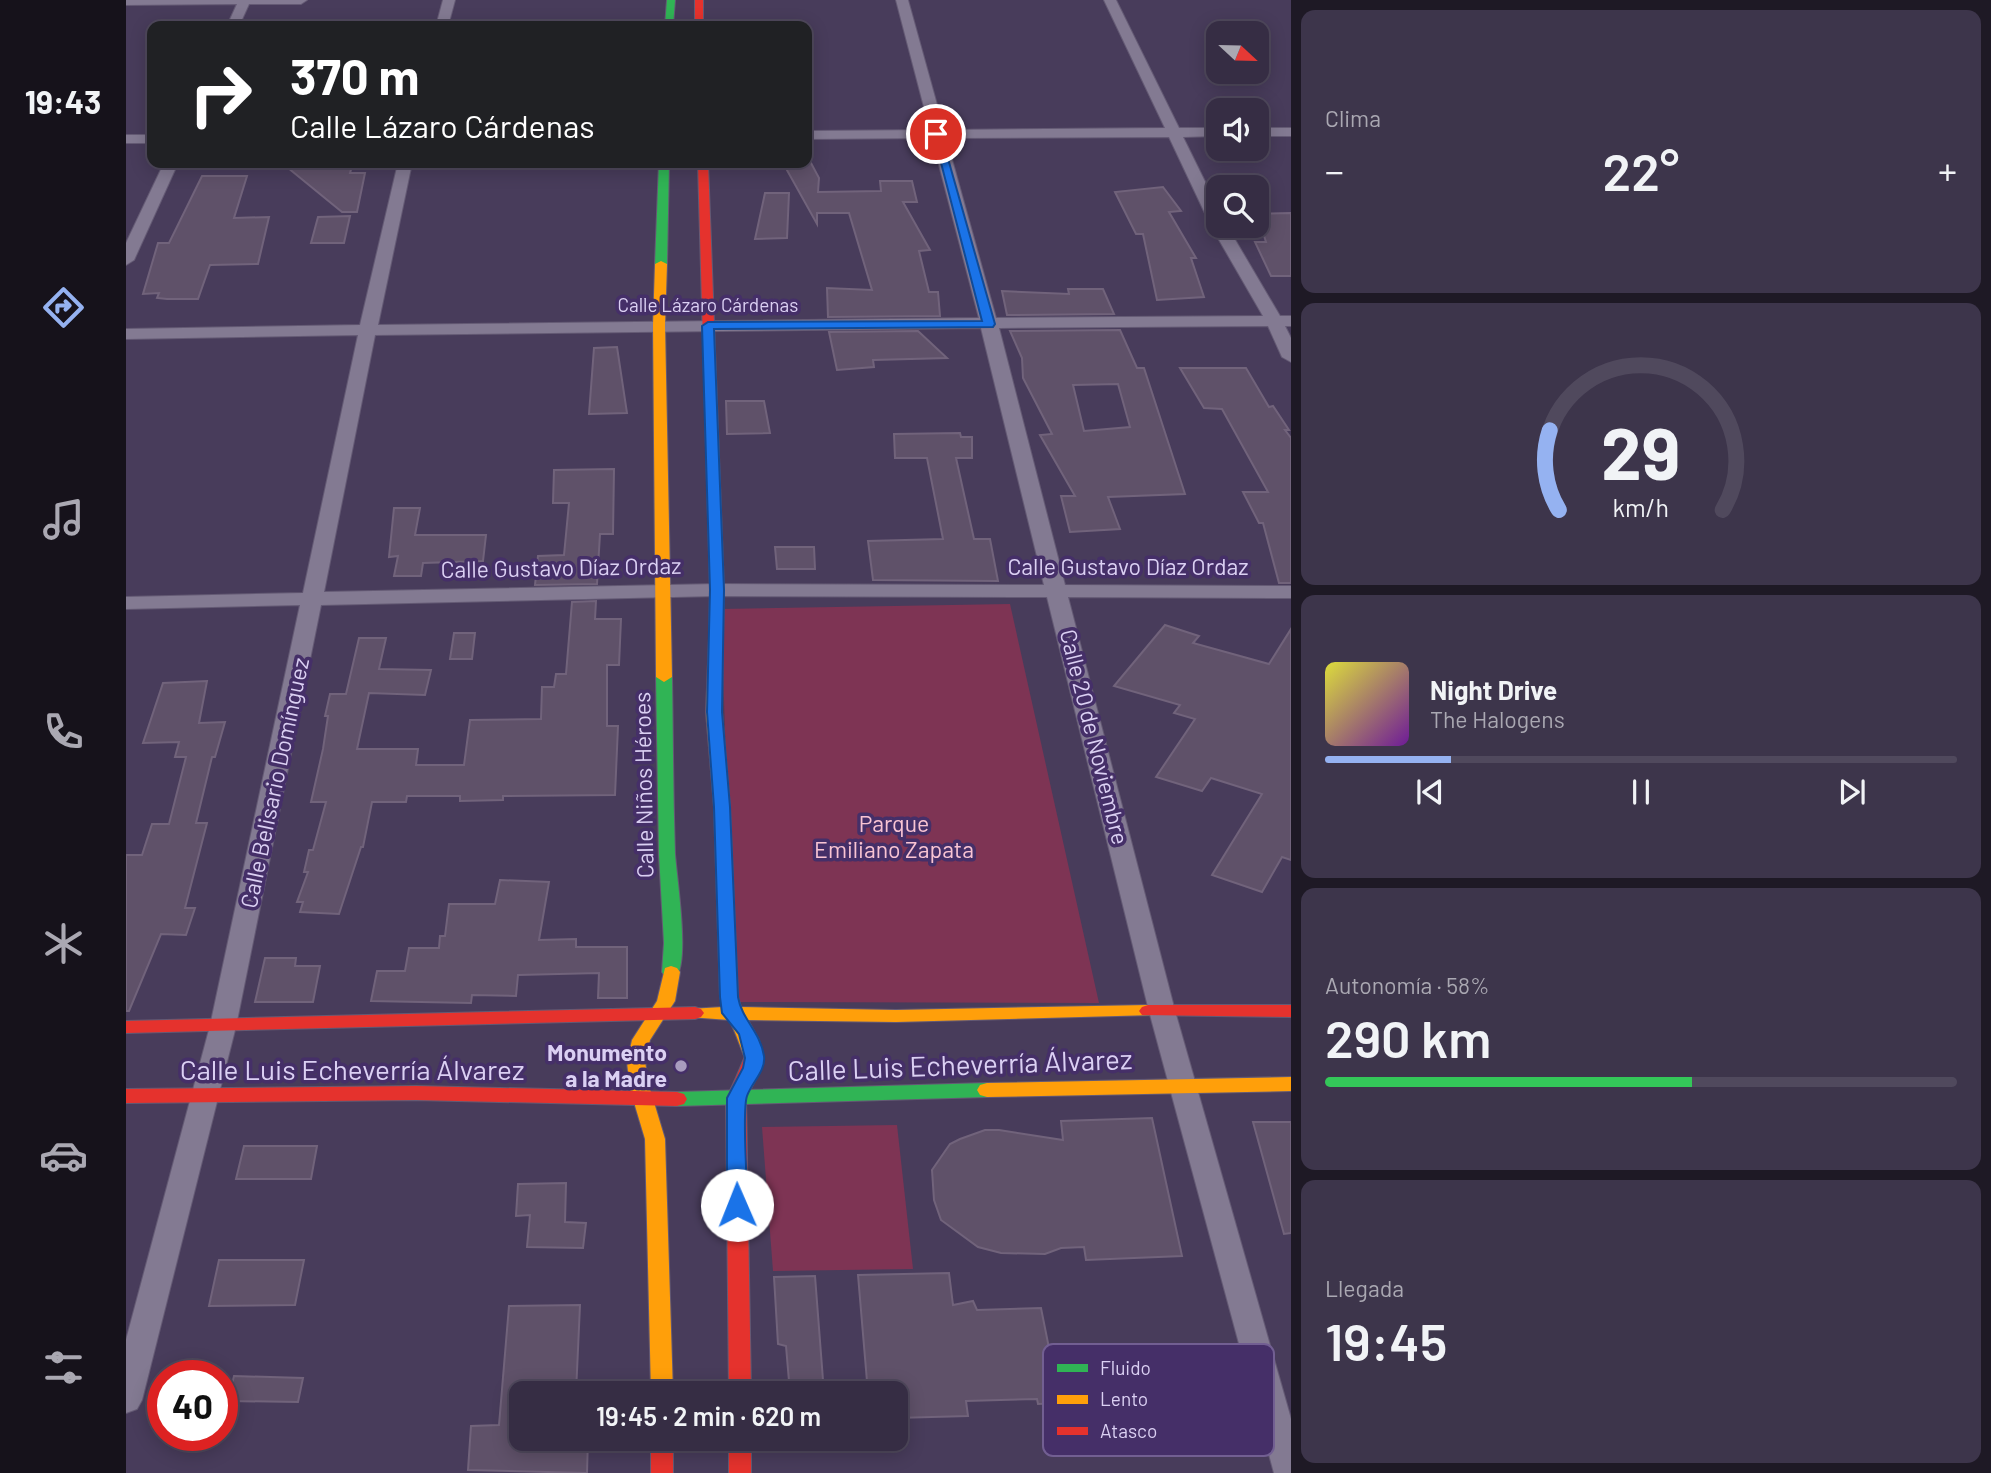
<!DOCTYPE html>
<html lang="es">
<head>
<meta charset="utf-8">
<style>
	:root { --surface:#362d44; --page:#3d354b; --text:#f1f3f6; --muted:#aaa8b2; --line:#50495d; --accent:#95b2f1 }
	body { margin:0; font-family:Barlow,sans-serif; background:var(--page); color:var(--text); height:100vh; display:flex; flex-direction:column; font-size:26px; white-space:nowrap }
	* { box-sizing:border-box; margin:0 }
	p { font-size:23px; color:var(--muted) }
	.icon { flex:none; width:38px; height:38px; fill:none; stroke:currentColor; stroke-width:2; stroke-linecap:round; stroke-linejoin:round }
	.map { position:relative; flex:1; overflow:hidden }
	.panel { display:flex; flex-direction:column; gap:10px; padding:10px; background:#1e1925; width:700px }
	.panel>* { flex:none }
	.hud { position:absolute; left:21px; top:21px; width:665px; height:147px; border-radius:14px; box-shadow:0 4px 18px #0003,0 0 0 2px var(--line); background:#202124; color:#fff; overflow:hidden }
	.needle { width:46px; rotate:112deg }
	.buttons { position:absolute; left:1080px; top:21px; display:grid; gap:14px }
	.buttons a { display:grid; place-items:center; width:63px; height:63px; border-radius:14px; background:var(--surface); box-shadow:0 4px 18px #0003,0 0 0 2px var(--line); font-size:35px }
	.speed { position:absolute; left:21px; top:1360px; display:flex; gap:14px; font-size:35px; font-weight:700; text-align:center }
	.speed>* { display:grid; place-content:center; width:91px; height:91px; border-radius:50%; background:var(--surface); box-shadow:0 4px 18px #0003,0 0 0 2px var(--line); line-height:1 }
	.speed .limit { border:10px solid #d22; background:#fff; color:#111 }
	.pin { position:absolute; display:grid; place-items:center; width:60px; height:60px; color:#fff; margin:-30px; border:4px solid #fff; border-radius:50%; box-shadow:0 2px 7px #0007 }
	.me { position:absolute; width:77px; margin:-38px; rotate:359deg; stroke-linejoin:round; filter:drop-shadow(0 0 5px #0008) }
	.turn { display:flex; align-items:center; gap:24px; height:147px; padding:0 28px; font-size:32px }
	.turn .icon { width:91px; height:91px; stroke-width:2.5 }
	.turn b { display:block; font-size:49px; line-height:60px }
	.big { font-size:52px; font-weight:600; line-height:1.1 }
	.panel .tile { flex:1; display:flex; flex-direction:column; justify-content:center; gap:10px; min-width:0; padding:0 24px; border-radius:14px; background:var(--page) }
	.panel .dial { align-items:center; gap:0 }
	.dial svg { height:182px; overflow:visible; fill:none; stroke:var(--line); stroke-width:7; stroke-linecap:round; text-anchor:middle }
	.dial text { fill:var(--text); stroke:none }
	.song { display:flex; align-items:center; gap:21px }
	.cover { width:84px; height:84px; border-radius:10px; background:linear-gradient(135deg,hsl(60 70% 55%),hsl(280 70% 35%)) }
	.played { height:7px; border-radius:4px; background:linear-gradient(90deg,var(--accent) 20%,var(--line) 20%) }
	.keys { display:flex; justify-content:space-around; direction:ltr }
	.heat { display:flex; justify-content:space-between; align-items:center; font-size:38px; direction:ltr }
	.charge { height:10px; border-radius:5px; background:linear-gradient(90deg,#34c759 58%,var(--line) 0) }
	.trip { position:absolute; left:383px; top:1381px; width:399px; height:70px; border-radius:14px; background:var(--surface); box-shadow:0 4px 18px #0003,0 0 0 2px var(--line); font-weight:600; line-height:70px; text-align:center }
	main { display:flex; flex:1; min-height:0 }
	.tab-bar { display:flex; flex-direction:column; width:126px; justify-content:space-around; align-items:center; background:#16121b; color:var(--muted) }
	.tab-bar .icon { width:49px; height:49px }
	.tab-bar .on { color:var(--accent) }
	.tab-bar b { font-size:32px; color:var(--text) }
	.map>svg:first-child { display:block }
	.green { fill:#7e3454 }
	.building { fill:#5f5169; stroke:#71637b; stroke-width:2; fill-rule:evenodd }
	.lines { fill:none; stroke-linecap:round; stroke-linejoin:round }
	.street-casing { stroke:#645a74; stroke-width:2 }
	.fast-casing { stroke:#645a74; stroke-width:2 }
	.slow-casing { stroke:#645a74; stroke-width:2 }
	.jam-casing { stroke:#645a74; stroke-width:2 }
	.street { fill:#837a92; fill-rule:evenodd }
	.fast { fill:#30b455; fill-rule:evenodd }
	.slow { fill:#ff9f0a; fill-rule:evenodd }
	.jam { fill:#e5322d; fill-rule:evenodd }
	.route { fill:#1a73e8; stroke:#114b97; stroke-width:2 }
	.poi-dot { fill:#a89cbe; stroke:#452f68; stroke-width:2.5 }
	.labels { text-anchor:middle; stroke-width:7; stroke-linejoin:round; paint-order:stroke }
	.far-street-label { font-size:19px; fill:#dbd0f3; stroke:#452f68 }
	.street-label { font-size:23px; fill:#dbd0f3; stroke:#452f68 }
	.park-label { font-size:23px; fill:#f9c4d3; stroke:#452f68 }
	.poi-label { font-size:23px; font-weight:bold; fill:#dbd0f3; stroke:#452f68; text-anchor:end }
	.near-street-label { font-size:28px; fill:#dbd0f3; stroke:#452f68 }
	.key { fill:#452f68; stroke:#725f92; stroke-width:2 }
	.key-label { font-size:19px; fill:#dbd0f3 }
</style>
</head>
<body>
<main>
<nav class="tab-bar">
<b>19:43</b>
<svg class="icon on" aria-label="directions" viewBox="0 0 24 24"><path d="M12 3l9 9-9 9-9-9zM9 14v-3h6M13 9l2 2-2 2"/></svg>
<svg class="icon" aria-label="music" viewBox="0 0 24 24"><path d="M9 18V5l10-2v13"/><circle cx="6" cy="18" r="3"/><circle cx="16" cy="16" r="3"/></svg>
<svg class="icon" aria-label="phone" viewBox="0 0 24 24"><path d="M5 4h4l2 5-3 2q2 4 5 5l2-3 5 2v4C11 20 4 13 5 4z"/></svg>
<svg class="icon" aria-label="climate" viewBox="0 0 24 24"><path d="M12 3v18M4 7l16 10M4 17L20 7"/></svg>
<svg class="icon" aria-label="car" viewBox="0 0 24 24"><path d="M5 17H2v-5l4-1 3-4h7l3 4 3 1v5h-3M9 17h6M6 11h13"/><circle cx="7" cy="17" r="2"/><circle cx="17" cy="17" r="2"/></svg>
<svg class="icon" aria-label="filters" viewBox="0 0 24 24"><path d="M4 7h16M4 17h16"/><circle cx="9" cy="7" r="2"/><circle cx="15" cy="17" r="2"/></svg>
</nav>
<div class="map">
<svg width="1165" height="1473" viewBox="0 0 1165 1473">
	<rect width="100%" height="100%" fill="#483c5b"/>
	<g class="green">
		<path d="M 884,604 L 973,1003 L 608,1002 L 595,609 Z"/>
		<path d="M 771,1125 L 787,1269 L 647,1271 L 636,1127 Z"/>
	</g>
	<g class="building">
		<path d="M 156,163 L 227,163 L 224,173 L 239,173 L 231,212 L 216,212 Z"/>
		<path d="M 657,163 L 685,163 L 693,178 L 692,192 L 755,191 L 754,181 L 786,181 L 791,202 L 777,202 L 804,250 L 793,251 L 803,292 L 812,292 L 814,316 L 702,317 L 701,288 L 746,290 L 723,213 L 691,213 L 691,224 Z"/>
		<path d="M 76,176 L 121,176 L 108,218 L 143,217 L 132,264 L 84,265 L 72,299 L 41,299 L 31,298 L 33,293 L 17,294 L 32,243 L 43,243 Z"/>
		<path d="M 1037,187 L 1055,211 L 1043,212 L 1070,258 L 1065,258 L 1078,297 L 1031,300 L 1017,234 L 1010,234 L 989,192 Z"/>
		<path d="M 639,193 L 663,193 L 661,238 L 629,239 Z"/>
		<path d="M 1165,213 L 1165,276 L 1145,276 L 1129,242 L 1140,242 L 1131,214 Z"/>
		<path d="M 224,216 L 218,243 L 185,243 L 192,217 Z"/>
		<path d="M 942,289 L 977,289 L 988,314 L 881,315 L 876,291 L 943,294 Z"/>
		<path d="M 994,330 L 1011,368 L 1018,368 L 1059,494 L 982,497 L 994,529 L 944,532 L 935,496 L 949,496 L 914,435 L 926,434 L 897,378 L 896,358 L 884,331 ZM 992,384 L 1004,427 L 958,431 L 947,385 Z"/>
		<path d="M 792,331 L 821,358 L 747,360 L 748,367 L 711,370 L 703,332 Z"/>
		<path d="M 491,347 L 501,413 L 463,414 L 468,348 Z"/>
		<path d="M 1054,368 L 1120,368 L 1143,407 L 1147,406 L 1163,430 L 1159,430 L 1165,438 L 1165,583 L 1153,583 L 1137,523 L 1133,523 L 1117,492 L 1142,492 L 1096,409 L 1078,408 Z"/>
		<path d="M 600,401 L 638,401 L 644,433 L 601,434 Z"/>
		<path d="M 834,433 L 835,437 L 846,437 L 846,458 L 830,458 L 848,539 L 864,539 L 872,581 L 747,580 L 742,541 L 817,539 L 801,458 L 769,458 L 768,434 Z"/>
		<path d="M 488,469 L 487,534 L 474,534 L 471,584 L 409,585 L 412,556 L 438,555 L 443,503 L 427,503 L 428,470 Z"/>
		<path d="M 268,508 L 294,508 L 289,535 L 360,535 L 357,561 L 297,563 L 295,576 L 268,576 L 272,556 L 263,557 Z"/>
		<path d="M 649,547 L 688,547 L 689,569 L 651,569 Z"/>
		<path d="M 470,601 L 469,619 L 495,619 L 493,665 L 481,665 L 481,726 L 492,726 L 489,795 L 377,796 L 377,800 L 334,801 L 334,796 L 281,796 L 280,802 L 246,802 L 237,847 L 235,847 L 213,914 L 174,912 L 177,902 L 171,902 L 182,872 L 178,872 L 183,850 L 187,850 L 200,802 L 185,802 L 197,749 L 202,716 L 199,716 L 204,694 L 220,694 L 233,638 L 260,638 L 253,669 L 305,670 L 299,695 L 243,693 L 231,749 L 292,749 L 290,765 L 338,765 L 344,720 L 415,719 L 416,687 L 428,687 L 430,674 L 440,674 L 446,602 Z"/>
		<path d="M 1039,625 L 1073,636 L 1067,643 L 1143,664 L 1165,629 L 1165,860 L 1156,857 L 1136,892 L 1086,875 L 1136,794 L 1085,778 L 1076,791 L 1030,777 L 1069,719 L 1048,713 L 1054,705 L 988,686 Z"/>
		<path d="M 328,633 L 349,633 L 346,659 L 324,659 Z"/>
		<path d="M 81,681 L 73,723 L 99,722 L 89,757 L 86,757 L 70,823 L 81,823 L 59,908 L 69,908 L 60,935 L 35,934 L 3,1011 L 0,1011 L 0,855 L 16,855 L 26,824 L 43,824 L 60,757 L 49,757 L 53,742 L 17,743 L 37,683 Z"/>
		<path d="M 374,880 L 423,882 L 413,940 L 450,939 L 450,947 L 501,947 L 501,998 L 472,998 L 473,973 L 392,975 L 390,996 L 346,995 L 345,1003 L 245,1001 L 251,971 L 279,971 L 283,948 L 313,948 L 314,936 L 319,936 L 323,904 L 369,904 Z"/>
		<path d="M 139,958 L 170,958 L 169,966 L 194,966 L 187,1002 L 129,1002 Z"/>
		<path d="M 1026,1118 L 1056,1256 L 960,1260 L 958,1247 L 935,1248 L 919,1254 L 875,1253 L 852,1247 L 815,1220 L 808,1200 L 806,1170 L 824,1144 L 834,1139 L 859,1130 L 873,1130 L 937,1140 L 935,1121 Z"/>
		<path d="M 1127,1122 L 1165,1122 L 1165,1233 L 1158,1234 Z"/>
		<path d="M 118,1146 L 191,1146 L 185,1179 L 110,1179 Z"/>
		<path d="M 440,1183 L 439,1222 L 460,1223 L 457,1248 L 401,1247 L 404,1215 L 390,1216 L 392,1184 Z"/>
		<path d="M 93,1260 L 178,1260 L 169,1305 L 83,1306 Z"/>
		<path d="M 823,1273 L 827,1305 L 847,1301 L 851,1310 L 915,1308 L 934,1403 L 912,1404 L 911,1399 L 840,1401 L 842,1416 L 770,1418 L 770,1393 L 742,1393 L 732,1275 Z"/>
		<path d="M 689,1276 L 698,1393 L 664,1393 L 660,1346 L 652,1344 L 648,1277 Z"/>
		<path d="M 454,1305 L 450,1393 L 396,1393 L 396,1438 L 462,1438 L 461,1473 L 342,1470 L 345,1426 L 373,1425 L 383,1306 Z"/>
		<path d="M 108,1376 L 177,1378 L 172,1402 L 102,1401 Z"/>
	</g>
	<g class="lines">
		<defs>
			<g id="street">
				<path d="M 0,0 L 181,0 L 175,4 L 123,4 L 113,26 L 101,26 L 111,4 L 0,5 Z"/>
				<path d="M 317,0 L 329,0 L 322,26 L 310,26 Z"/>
				<path d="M 770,0 L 782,0 L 818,130 L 1039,128 L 978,0 L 990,0 L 1053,128 L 1092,128 L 1092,136 L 1057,137 L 1092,208 L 1092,226 L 1101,226 L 1154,316 L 1165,316 L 1165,326 L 1159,326 L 1165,338 L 1165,362 L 1156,357 L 1142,326 L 873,328 L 939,585 L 1165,586 L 1165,598 L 942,597 L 1049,1011 L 1165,1419 L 1165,1473 L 1148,1473 L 1023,1011 L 921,597 L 591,596 L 195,605 L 110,1026 L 16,1400 L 11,1409 L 0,1413 L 0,1340 L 84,1026 L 174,605 L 0,609 L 0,597 L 177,593 L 232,335 L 0,339 L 0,329 L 234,325 L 272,163 L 286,163 L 252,325 L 853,318 L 806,138 L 681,139 L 681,131 L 804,130 ZM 1043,137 L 1085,226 L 1137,316 L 870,318 L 820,138 ZM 855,328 L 918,585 L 591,584 L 198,592 L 249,335 Z"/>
				<rect x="1130" y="128" width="35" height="8"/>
				<rect x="0" y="135" width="26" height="8"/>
				<path d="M 38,163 L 52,163 L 8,260 L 0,265 L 0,243 Z"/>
			</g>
			<g id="fast">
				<path d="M 541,0 L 549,0 L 547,26 L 539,26 Z"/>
				<path d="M 533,163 L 543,163 L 541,264 L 535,267 L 529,264 Z"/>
				<path d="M 538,672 L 546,677 C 547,736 547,795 549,854 C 551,880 563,956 551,976 L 539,976 L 536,972 L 538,943 L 533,855 L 530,677 Z"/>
				<path d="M 861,1083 L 868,1085 L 871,1090 L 868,1095 L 861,1097 L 551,1106 L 544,1104 L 541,1099 L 544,1094 L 551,1092 Z"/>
			</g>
			<g id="slow">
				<path d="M 535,261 L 541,264 L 539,325 L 546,677 L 538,682 L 530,677 L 527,325 L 529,264 Z"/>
				<path d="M 590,634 L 597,638 L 596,712 L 604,807 L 612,997 L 615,1007 L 770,1010 L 1022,1005 L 1028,1007 L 1031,1011 L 1028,1015 L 770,1022 L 622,1020 L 633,1040 L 637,1057 L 635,1062 L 621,1062 C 614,1048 611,1034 603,1020 L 563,1017 L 560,1013 L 563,1009 L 597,1007 L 594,997 L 588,807 L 580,712 L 583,638 Z"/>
				<path d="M 545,966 L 551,968 L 554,972 L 549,1001 L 524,1040 L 519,1062 L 524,1089 L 539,1139 L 547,1393 L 525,1393 L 519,1139 L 504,1089 L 501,1062 L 506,1040 L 531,1001 L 539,968 Z"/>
				<path d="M 1165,1077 L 1165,1091 L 861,1097 L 854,1095 L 851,1090 L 854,1085 L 861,1083 Z"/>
			</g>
			<g id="jam">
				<rect x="569" y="0" width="8" height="26"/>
				<path d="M 572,163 L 582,163 L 598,590 L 597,638 L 590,642 L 583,638 L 584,590 Z"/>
				<path d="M 1022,1005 L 1165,1005 L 1165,1017 L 1016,1015 L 1013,1011 L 1016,1007 Z"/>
				<path d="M 569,1007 L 575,1009 L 578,1013 L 575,1017 L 569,1019 L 0,1033 L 0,1021 Z"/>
				<path d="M 628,1050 L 635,1052 L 637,1057 L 633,1073 L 620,1098 L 625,1393 L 603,1393 L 600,1098 C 609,1083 614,1067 621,1052 Z"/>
				<path d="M 290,1086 L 551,1092 L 558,1094 L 561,1099 L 558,1104 L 551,1106 L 290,1100 L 0,1103 L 0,1089 Z"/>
				<rect x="525" y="1438" width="22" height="35"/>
				<rect x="603" y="1438" width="22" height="35"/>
			</g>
		</defs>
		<use href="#street" class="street-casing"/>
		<use href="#fast" class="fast-casing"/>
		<use href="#slow" class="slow-casing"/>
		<use href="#jam" class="jam-casing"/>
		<use href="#street" class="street"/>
		<use href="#fast" class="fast"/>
		<use href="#slow" class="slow"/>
		<use href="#jam" class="jam"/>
	</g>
	<path class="route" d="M 807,132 L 815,134 L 869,324 L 867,327 L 588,329 L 598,590 L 596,712 L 604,807 L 612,997 C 616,1020 634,1031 638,1056 C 640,1071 626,1082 621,1096 C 616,1110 621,1185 622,1205 L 619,1210 L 611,1213 L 604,1210 L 601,1205 L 601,1098 L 617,1068 L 619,1058 L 613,1034 L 596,1013 L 594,997 L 588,807 L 581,712 L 584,590 L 576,326 L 582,322 L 856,321 Z"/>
	<circle class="poi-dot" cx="555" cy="1066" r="7"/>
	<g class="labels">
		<g class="far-street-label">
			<text x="582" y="312">Calle Lázaro Cárdenas</text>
		</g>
		<g class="street-label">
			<text x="1002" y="575">Calle Gustavo Díaz Ordaz</text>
			<text transform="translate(435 568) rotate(-1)" y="8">Calle Gustavo Díaz Ordaz</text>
			<text transform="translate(968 737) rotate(76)" y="8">Calle 20 de Noviembre</text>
			<text transform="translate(149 783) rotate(-78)" y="8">Calle Belisario Domínguez</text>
			<text transform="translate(518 785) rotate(-91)" y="8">Calle Niños Héroes</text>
		</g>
		<g class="park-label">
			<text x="768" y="832">Parque<tspan x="768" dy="26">Emiliano Zapata</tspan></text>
		</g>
		<g class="poi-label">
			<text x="541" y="1061">Monumento<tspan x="541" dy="26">a la Madre</tspan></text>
		</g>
		<g class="near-street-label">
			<text transform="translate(834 1065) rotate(-2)" y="10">Calle Luis Echeverría Álvarez</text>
			<text x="226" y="1080">Calle Luis Echeverría Álvarez</text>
		</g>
	</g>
	<rect x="917" y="1344" width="231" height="112" rx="10" class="key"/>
	<rect x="931" y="1364" width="31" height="8" fill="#30b455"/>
	<rect x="931" y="1395" width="31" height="9" fill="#ff9f0a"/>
	<rect x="931" y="1427" width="31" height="8" fill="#e5322d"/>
	<g class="key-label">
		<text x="974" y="1375">Fluido</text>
		<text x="974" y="1406">Lento</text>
		<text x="974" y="1438">Atasco</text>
	</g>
</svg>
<div class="buttons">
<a><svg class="needle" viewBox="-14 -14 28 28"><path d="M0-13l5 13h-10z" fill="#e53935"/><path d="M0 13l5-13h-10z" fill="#aaa8b2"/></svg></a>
<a><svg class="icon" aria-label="sound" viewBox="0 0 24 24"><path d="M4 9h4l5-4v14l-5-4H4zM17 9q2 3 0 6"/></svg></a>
<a><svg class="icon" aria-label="search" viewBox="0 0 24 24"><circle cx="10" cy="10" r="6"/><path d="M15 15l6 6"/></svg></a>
</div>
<div class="speed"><div class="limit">40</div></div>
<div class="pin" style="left:810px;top:134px;background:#d93025"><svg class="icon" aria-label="arrive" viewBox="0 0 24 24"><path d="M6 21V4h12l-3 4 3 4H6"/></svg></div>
<svg class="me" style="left:611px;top:1205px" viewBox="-20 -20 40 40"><circle r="19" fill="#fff"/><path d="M0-13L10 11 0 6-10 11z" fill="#1a73e8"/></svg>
<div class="trip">19:45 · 2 min · 620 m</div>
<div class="hud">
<div class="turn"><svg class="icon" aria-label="right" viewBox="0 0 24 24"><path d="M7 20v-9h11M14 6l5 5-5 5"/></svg><div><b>370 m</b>Calle Lázaro Cárdenas</div></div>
</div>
</div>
<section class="panel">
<div class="tile"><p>Clima</p>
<div class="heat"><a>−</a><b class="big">22°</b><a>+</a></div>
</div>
<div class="tile dial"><svg viewBox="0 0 100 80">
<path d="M14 69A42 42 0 1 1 86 69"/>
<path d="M14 69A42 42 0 0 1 10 34" stroke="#95b2f1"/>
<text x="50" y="56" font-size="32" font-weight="700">29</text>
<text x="50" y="72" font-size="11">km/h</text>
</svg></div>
<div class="tile">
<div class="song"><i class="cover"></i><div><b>Night Drive</b><p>The Halogens</p></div></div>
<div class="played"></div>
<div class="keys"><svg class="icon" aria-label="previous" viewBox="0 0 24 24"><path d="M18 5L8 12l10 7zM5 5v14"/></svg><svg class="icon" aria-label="pause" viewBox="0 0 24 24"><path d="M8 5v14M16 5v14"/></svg><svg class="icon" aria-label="next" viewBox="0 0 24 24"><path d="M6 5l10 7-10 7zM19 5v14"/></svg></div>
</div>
<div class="tile"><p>Autonomía · 58%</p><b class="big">290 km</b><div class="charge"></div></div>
<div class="tile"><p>Llegada</p><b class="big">19:45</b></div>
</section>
</main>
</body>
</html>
